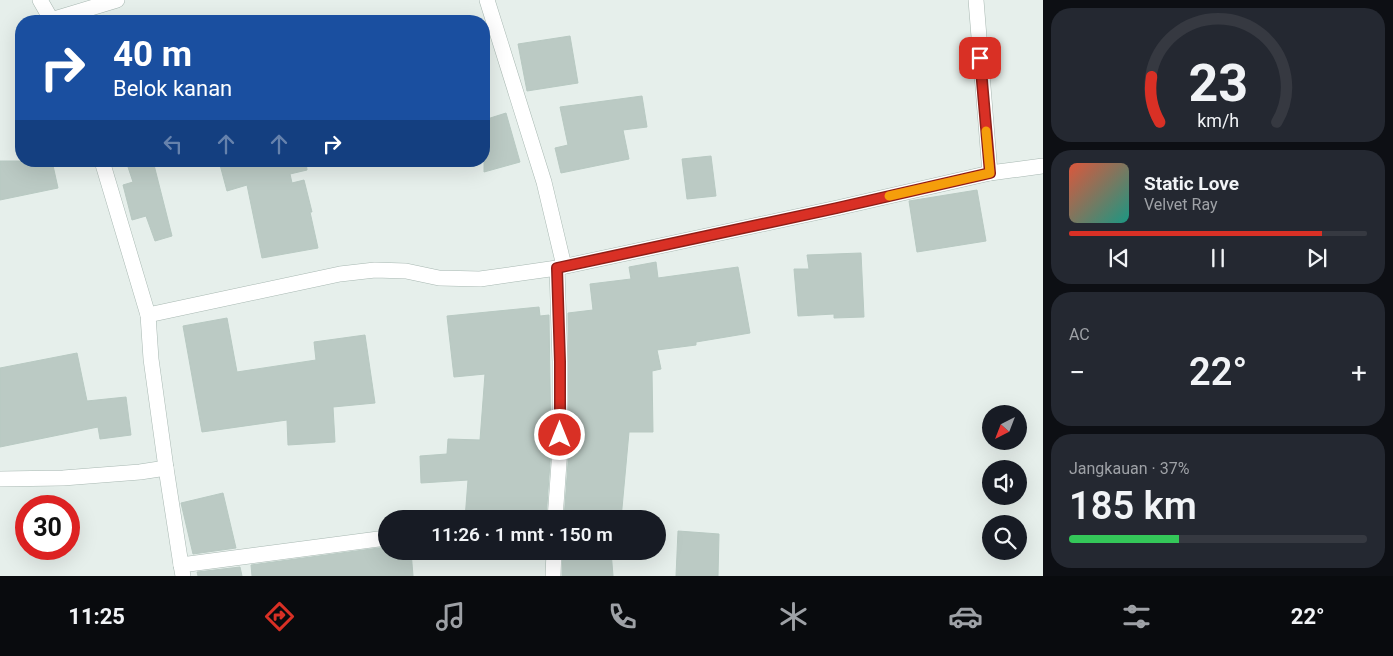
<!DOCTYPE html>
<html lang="id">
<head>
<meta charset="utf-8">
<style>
	:root { --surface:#171b24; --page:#242831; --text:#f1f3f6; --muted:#9ea1a6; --line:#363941; --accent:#d93025 }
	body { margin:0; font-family:Roboto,sans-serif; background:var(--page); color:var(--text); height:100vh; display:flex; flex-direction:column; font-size:19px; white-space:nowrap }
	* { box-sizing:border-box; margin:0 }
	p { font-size:16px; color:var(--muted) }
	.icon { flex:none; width:28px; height:28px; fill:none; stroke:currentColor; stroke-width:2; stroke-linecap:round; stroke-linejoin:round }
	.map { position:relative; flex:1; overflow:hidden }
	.details { display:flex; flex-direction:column; gap:8px; padding:8px; background:#0d0f14; width:350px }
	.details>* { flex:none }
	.guide { position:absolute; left:15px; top:15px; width:475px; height:152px; border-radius:20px; box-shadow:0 5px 20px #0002; background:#1a4fa0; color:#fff; overflow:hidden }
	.needle { width:32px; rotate:222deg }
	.controls { position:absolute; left:982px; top:405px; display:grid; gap:10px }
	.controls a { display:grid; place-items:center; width:45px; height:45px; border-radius:50%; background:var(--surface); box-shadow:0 5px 20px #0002; font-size:25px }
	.speed { position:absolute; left:15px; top:495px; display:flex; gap:10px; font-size:25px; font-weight:700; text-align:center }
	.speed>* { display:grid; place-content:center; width:65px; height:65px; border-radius:50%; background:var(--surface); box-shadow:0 5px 20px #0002; line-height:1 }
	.speed .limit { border:8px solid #d22; background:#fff; color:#111 }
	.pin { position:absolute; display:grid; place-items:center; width:42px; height:42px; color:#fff; margin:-21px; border-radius:10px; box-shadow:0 2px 8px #0006 }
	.me { position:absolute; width:55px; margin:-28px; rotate:0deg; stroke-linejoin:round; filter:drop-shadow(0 0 4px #0008) }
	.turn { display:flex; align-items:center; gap:18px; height:105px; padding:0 15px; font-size:22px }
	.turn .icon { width:65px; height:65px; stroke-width:2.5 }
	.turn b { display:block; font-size:35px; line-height:42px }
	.lanes { display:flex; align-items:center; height:48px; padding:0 15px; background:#0003; justify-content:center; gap:25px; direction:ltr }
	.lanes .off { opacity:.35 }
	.big { font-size:38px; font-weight:600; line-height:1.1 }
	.details .card { flex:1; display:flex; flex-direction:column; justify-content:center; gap:8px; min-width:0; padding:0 18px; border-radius:20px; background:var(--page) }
	.details .dial { align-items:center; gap:0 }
	.dial svg { height:130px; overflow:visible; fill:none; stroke:var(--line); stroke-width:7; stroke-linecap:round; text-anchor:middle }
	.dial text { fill:var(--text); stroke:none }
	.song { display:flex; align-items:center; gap:15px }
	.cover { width:60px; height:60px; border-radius:8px; background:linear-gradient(135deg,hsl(10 70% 55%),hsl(170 70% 35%)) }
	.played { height:5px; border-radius:2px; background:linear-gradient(90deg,var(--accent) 85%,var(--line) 85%) }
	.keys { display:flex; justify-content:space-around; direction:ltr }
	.heat { display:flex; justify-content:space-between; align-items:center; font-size:28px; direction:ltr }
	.charge { height:8px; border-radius:4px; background:linear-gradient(90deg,#34c759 37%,var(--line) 0) }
	.trip { position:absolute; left:378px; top:510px; width:288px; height:50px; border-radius:25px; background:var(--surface); box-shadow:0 5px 20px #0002; font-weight:600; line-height:50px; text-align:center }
	.tabs { display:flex; height:80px; justify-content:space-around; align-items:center; background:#090b0e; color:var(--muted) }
	.tabs .icon { width:35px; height:35px }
	.tabs .selected { color:var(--accent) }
	.tabs b { font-size:22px; color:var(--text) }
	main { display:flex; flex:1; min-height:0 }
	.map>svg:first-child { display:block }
	.building { fill:#bbcac4; stroke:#b8c9c2 }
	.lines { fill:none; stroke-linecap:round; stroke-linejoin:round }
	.minor-casing { stroke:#a8b8b2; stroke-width:16 }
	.minor { stroke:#fff; stroke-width:15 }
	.route-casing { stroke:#8d1f18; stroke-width:12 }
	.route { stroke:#d93025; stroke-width:9 }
	.slow { stroke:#f59e0b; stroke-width:9 }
</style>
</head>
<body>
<main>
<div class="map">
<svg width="1043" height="576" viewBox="0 0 1043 576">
	<rect width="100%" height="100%" fill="#e6efeb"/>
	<g class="building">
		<path d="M 570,36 L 578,83 L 527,91 L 518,44 Z"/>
		<path d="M 642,96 L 647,127 L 623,130 L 629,159 L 561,173 L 555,148 L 568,145 L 560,107 Z"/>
		<path d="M 506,113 L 520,162 L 484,172 L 484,120 Z"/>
		<path d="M 711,156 L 716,196 L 687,199 L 682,159 Z"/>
		<path d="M 0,161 L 52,161 L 58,188 L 0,200 Z"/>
		<path d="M 126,161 L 153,161 L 172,236 L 155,241 L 146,216 L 132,220 L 123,185 L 133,182 Z"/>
		<path d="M 219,161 L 306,161 L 307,170 L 290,174 L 292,183 L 304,180 L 312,212 L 310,212 L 318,248 L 262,258 L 247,185 L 227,191 Z"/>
		<path d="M 977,190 L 986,241 L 917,252 L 909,201 Z"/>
		<path d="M 861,253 L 864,317 L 834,318 L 834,314 L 798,316 L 794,269 L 809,269 L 807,255 Z"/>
		<path d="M 656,262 L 658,278 L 738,267 L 750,333 L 696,342 L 696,345 L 657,350 L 661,369 L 652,371 L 653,432 L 629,432 L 621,519 L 564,519 L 569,449 L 568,313 L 593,310 L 590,284 L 631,279 L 629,267 Z"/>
		<path d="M 539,307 L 540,316 L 549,315 L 551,449 L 546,519 L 465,519 L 468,480 L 421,483 L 420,456 L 447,454 L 448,439 L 480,440 L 485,374 L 454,377 L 447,316 Z"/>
		<path d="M 227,318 L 237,372 L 316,360 L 314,342 L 365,335 L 375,403 L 333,407 L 335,442 L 288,445 L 287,420 L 202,432 L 183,326 Z"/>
		<path d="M 77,353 L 87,401 L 126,397 L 131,435 L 100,439 L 98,427 L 0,447 L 0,368 Z"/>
		<path d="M 223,493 L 236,548 L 193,554 L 181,503 Z"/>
		<path d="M 678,531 L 719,534 L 718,576 L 676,576 Z"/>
		<path d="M 386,547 L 386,551 L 411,551 L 413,576 L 252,576 L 251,565 Z"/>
		<path d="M 563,551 L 611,551 L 613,576 L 562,576 Z"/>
		<path d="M 240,567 L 242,576 L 198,576 L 197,572 Z"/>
	</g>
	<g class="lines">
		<defs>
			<g id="minor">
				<path d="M 40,0 L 52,21"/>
				<path d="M 487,0 L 544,182 L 564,266"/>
				<path d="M 976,0 L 990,173"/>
				<path d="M 51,20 L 117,0"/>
				<path d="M 148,315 L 340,274 L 375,270 L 406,271 L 439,278 L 480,279 L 557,268 L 837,208 L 990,173 L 1043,166"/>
				<path d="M 166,468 L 181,565"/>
				<path d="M 0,479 L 63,478 L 140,472 L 166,468 L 151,359 L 148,315 L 102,161"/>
				<path d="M 555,519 L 560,449 L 560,362 L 557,268"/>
				<path d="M 183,576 L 181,565 L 386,538"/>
				<path d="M 553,576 L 554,551"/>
			</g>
		</defs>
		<use href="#minor" class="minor-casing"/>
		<use href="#minor" class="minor"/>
	</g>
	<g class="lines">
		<defs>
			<path id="route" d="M 560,435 L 560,362 L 557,268 L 837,208 L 990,173 L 980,58"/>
		</defs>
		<use href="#route" class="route-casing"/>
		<use href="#route" class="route"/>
		<path class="slow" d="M 889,196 L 990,173 L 986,131"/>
	</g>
</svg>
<div class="controls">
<a><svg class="needle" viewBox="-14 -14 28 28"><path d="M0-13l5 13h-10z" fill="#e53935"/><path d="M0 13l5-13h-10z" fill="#9ea1a6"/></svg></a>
<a><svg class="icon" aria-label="sound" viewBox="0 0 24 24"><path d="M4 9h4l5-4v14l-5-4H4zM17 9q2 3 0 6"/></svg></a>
<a><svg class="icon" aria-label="search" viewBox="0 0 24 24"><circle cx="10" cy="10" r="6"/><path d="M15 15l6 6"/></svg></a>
</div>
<div class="speed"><div class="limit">30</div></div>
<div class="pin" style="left:980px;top:58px;background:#d93025"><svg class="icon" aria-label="arrive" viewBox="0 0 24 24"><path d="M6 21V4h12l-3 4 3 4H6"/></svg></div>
<svg class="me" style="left:560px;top:435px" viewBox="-20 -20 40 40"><circle r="17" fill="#d93025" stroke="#fff" stroke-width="3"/><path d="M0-11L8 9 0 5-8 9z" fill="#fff"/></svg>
<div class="trip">11:26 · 1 mnt · 150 m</div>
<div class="guide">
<div class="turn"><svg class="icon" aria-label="right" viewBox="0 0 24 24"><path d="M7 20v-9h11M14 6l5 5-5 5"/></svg><div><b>40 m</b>Belok kanan</div></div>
<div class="lanes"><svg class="icon off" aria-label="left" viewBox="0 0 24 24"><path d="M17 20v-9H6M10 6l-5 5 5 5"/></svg><svg class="icon off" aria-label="ahead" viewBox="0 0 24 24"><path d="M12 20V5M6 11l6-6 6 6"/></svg><svg class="icon off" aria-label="ahead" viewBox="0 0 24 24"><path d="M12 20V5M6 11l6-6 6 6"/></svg><svg class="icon" aria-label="right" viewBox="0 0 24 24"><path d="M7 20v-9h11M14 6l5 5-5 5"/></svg></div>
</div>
</div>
<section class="details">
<div class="card dial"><svg viewBox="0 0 100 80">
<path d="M14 69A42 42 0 1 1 86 69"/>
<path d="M14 69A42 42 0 0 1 9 41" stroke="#d93025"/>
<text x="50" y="56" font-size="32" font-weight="700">23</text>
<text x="50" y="72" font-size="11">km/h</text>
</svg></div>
<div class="card">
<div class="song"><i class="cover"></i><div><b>Static Love</b><p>Velvet Ray</p></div></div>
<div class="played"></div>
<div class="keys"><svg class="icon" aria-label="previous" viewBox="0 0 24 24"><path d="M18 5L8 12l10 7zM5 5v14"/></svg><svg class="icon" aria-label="pause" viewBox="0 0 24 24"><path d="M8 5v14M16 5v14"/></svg><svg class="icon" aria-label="next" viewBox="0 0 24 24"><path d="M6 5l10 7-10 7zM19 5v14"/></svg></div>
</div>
<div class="card"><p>AC</p>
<div class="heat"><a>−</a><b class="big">22°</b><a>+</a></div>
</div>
<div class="card"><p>Jangkauan · 37%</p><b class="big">185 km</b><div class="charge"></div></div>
</section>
</main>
<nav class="tabs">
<b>11:25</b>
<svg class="icon selected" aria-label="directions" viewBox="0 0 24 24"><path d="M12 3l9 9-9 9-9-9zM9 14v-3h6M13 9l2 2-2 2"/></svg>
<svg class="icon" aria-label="music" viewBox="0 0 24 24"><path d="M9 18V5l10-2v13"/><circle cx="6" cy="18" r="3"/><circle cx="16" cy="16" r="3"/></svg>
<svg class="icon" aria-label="phone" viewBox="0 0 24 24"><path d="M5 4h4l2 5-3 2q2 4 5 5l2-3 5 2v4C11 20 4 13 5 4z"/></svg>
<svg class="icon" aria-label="climate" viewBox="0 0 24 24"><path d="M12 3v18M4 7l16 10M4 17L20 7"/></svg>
<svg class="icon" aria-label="car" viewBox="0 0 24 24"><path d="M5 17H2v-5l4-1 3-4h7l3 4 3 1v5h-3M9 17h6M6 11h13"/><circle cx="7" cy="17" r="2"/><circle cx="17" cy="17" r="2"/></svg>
<svg class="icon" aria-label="filters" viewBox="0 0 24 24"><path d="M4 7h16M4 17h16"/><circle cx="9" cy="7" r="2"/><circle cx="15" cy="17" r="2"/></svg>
<b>22°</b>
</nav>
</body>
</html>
